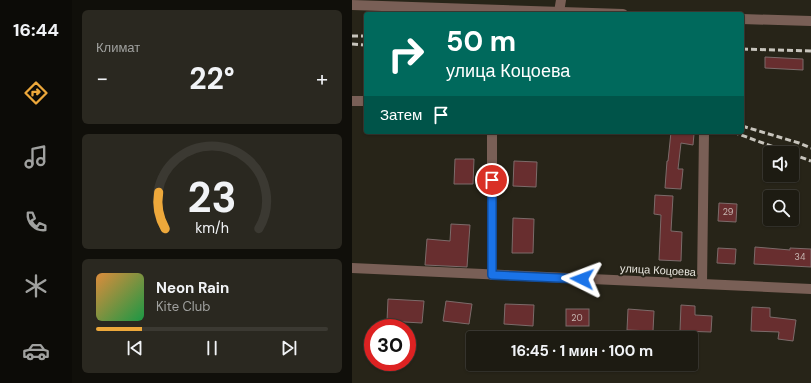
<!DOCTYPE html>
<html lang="ru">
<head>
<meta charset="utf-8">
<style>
	:root { --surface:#1d1b12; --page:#2a2820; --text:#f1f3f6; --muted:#a0a19f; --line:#3b3932; --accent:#eda83b }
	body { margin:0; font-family:"DM Sans",sans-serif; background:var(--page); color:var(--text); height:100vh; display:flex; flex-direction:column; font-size:15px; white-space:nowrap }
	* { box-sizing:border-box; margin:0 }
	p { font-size:13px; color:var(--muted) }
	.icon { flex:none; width:22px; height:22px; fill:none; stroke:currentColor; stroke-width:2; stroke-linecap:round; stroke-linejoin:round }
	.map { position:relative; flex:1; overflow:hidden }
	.side { display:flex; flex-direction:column; gap:10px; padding:10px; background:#100f0a; width:280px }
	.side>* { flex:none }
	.top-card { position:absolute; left:12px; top:12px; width:380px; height:122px; border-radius:4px; box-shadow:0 1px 3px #0004,0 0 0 1px var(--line); background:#00695c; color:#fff; overflow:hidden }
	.buttons { position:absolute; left:411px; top:146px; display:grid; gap:8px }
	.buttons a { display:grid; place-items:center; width:36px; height:36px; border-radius:4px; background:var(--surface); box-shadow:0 1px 3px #0004,0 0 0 1px var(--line); font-size:20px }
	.speed { position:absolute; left:12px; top:319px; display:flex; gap:8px; font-size:20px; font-weight:700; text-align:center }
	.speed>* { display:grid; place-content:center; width:52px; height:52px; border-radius:50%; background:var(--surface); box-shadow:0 1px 3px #0004,0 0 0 1px var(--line); line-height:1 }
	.speed .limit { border:6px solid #d22; background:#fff; color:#111 }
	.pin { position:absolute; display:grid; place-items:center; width:34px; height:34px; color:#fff; margin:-17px; border:2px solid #fff; border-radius:50%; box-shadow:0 1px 4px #0007 }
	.me { position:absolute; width:44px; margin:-22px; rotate:273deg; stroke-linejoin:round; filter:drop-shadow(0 0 3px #0008) }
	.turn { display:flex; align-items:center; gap:14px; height:84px; padding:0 16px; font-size:18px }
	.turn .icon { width:52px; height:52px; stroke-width:2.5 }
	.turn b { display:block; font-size:28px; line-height:34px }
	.then { display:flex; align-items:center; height:38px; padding:0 16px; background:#0003; gap:8px; font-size:15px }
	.big { font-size:30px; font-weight:700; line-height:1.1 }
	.side .card { flex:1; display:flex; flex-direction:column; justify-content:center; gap:6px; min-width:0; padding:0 14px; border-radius:6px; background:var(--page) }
	.side .dial { align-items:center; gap:0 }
	.dial svg { height:104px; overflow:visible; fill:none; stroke:var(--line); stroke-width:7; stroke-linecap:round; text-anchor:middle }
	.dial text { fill:var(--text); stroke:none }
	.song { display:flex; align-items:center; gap:12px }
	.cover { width:48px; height:48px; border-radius:6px; background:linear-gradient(135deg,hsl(30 70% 55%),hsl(140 70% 35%)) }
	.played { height:4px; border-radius:2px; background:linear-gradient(90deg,var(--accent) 20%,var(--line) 20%) }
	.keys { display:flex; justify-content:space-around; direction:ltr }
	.heat { display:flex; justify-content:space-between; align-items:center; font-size:22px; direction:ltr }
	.trip { position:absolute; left:114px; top:331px; width:232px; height:40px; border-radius:4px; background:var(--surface); box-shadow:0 1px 3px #0004,0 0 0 1px var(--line); font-weight:700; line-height:40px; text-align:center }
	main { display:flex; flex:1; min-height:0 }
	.tabs { display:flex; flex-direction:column; width:72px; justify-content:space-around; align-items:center; background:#0c0b07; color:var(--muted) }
	.tabs .icon { width:28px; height:28px }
	.tabs .on { color:var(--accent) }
	.tabs b { font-size:18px; color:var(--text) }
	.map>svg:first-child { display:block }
	.building { fill:#682e2f; stroke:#7c6b6a }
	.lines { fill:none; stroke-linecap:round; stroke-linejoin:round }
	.minor { stroke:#795f56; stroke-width:10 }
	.rail { stroke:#c7c4bc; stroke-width:3; stroke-dasharray:6 3; stroke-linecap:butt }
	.route-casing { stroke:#114b97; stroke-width:10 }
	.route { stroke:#1a73e8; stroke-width:7 }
	.labels { text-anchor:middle; stroke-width:4; stroke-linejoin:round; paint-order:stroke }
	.number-label { font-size:9px; fill:#c7b7b2 }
	.street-label { font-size:11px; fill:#e7e5dd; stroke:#272418 }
</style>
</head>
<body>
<main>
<nav class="tabs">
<b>16:44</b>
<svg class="icon on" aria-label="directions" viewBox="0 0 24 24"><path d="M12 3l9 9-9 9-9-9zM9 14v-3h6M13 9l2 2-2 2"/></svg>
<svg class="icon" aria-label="music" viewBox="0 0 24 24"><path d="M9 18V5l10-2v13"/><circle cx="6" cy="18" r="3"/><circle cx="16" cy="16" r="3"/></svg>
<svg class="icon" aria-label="phone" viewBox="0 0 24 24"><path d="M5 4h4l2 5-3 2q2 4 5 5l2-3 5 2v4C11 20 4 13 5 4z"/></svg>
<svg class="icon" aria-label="climate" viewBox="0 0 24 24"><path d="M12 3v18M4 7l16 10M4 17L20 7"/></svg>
<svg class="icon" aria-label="car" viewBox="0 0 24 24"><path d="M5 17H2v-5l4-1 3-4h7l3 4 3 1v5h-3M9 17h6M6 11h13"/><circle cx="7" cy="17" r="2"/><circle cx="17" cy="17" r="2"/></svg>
</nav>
<section class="side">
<div class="card"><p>Климат</p>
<div class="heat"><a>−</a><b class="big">22°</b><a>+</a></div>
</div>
<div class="card dial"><svg viewBox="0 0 100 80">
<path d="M14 69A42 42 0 1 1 86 69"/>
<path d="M14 69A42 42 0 0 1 9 41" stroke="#eda83b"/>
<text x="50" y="56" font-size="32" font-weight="700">23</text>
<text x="50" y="72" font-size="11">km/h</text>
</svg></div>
<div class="card">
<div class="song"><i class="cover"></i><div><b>Neon Rain</b><p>Kite Club</p></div></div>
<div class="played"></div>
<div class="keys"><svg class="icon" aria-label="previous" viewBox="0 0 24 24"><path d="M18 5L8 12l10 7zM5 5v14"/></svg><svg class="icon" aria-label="pause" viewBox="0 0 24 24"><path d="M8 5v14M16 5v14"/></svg><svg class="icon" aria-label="next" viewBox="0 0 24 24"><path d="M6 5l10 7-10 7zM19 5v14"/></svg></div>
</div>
</section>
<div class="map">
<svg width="459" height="383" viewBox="0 0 459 383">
	<rect width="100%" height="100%" fill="#272418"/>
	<g class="building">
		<path d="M 413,57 L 451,59 L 451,70 L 413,68 Z"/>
		<path d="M 319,132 L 342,134 L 341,145 L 329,143 L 326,169 L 331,169 L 329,189 L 313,188 L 315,161 L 316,161 Z"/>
		<path d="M 103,159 L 122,159 L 121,184 L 102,184 Z"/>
		<path d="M 162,161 L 185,162 L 184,187 L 161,186 Z"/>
		<path d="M 303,195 L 321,196 L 319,231 L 330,232 L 329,261 L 307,260 L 309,215 L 302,214 Z"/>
		<path d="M 367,203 L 385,204 L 384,222 L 366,221 Z"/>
		<path d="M 161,218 L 182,219 L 181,253 L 160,253 Z"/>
		<path d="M 99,224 L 118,225 L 115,267 L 73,265 L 75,239 L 98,241 Z"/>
		<path d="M 403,247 L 438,250 L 438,248 L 459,249 L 459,267 L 402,264 Z"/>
		<path d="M 366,248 L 384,249 L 383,264 L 365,263 Z"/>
		<path d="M 36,299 L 72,301 L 70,323 L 35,321 Z"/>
		<path d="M 94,301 L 120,304 L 117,324 L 91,321 Z"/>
		<path d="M 153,304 L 182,305 L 181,326 L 152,324 Z"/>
		<path d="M 329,305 L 343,306 L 343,315 L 360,316 L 359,332 L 328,331 Z"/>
		<path d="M 400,307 L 418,308 L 418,317 L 444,320 L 441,341 L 426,339 L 427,332 L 399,331 Z"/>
		<rect x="214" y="309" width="23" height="17"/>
		<path d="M 276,309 L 302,311 L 301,331 L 275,330 Z"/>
	</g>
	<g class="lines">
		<g class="minor">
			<path d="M 0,5 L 271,14"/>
			<path d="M 207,12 L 209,0"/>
			<path d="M 390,19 L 459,21"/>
			<path d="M 0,101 L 14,101"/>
			<path d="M 140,132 L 140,275"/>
			<path d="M 0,268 L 459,289"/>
			<path d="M 350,284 L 352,132"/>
		</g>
		<g class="rail">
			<path d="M 0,36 L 14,36"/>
			<path d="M 0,44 L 14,45"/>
			<path d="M 390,49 L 459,51"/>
			<path d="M 390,126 L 447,143 L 459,148"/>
			<path d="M 381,132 L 438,153"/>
			<path d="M 440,154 L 459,161"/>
		</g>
	</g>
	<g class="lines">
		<defs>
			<path id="route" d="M 140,180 L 140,275 L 230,279"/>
		</defs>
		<use href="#route" class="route-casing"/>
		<use href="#route" class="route"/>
	</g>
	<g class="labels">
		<g class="number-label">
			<text x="376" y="215">29</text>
			<text x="448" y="260">34</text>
			<text x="225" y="321">20</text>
		</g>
		<g class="street-label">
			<text transform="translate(306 270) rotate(3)" y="4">улица Коцоева</text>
		</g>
	</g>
</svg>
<div class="buttons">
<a><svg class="icon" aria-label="sound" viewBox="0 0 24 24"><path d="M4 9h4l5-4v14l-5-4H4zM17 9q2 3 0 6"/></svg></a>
<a><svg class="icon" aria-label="search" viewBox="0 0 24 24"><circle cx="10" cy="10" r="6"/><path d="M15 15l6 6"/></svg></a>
</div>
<div class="speed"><div class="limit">30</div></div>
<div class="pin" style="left:140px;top:180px;background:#d93025"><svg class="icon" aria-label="arrive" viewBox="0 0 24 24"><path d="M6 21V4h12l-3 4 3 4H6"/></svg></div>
<svg class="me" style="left:230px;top:279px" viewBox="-20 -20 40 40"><path d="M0-17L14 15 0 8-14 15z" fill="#1a73e8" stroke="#fff" stroke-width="4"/></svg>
<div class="trip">16:45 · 1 мин · 100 m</div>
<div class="top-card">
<div class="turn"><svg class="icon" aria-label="right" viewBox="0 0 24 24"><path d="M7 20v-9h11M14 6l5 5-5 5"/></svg><div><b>50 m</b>улица Коцоева</div></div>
<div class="then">Затем<svg class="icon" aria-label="arrive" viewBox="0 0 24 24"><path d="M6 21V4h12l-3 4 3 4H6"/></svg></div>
</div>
</div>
</main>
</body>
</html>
